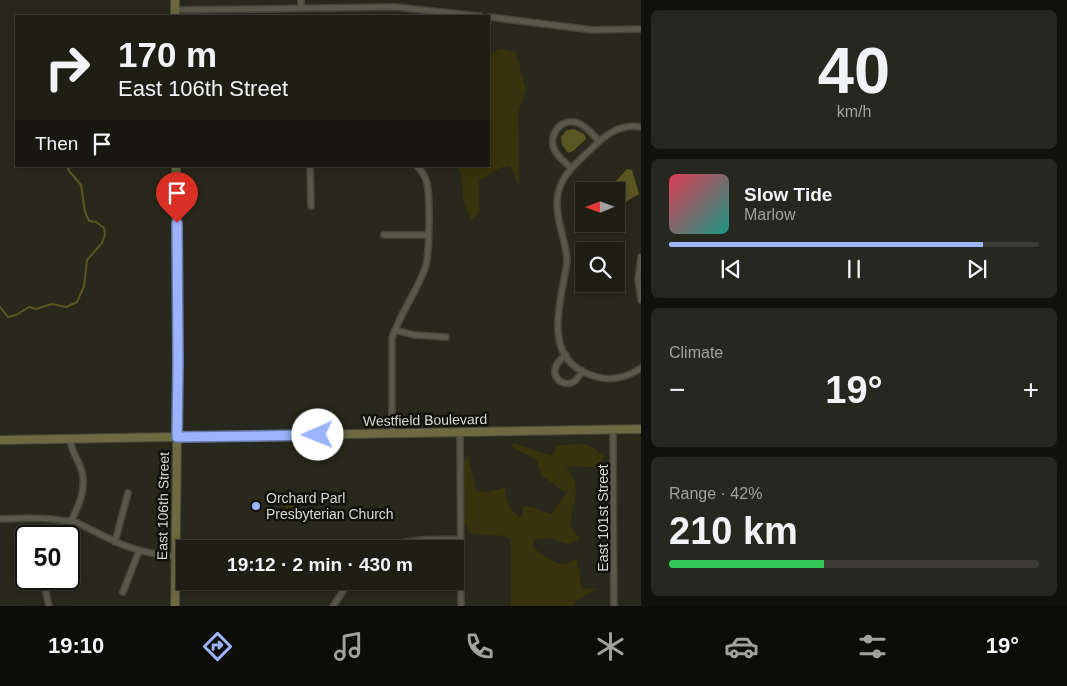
<!DOCTYPE html>
<html lang="en">
<head>
<meta charset="utf-8">
<style>
	:root { --surface:#1e1e15; --page:#26271e; --text:#f1f3f6; --muted:#a1a2a0; --line:#3c3c34; --accent:#9cb4fd }
	body { margin:0; font-family:Arial,sans-serif; background:var(--page); color:var(--text); height:100vh; display:flex; flex-direction:column; font-size:19px; white-space:nowrap }
	* { box-sizing:border-box; margin:0 }
	p { font-size:16px; color:var(--muted) }
	.icon { flex:none; width:28px; height:28px; fill:none; stroke:currentColor; stroke-width:2; stroke-linecap:round; stroke-linejoin:round }
	.map { position:relative; flex:1; overflow:hidden }
	.panel { display:flex; flex-direction:column; gap:10px; padding:10px; background:#10100c; width:426px }
	.panel>* { flex:none }
	.guide { position:absolute; left:15px; top:15px; width:475px; height:152px; border-radius:0px; box-shadow:0 2px 12px #0003,0 0 0 1px var(--line); background:#1e1e15; color:var(--text); overflow:hidden }
	.needle { width:32px; rotate:269deg }
	.buttons { position:absolute; left:575px; top:182px; display:grid; gap:10px }
	.buttons a { display:grid; place-items:center; width:50px; height:50px; border-radius:0px; background:var(--surface); box-shadow:0 2px 12px #0003,0 0 0 1px var(--line); font-size:25px }
	.speed { position:absolute; left:15px; top:525px; display:flex; gap:10px; font-size:25px; font-weight:700; text-align:center }
	.speed>* { display:grid; place-content:center; width:65px; height:65px; border-radius:50%; background:var(--surface); box-shadow:0 2px 12px #0003,0 0 0 1px var(--line); line-height:1 }
	.speed .limit { border:2px solid #111; border-radius:8px; background:#fff; color:#111 }
	.pin { position:absolute; display:grid; place-items:center; width:42px; height:42px; color:#fff; margin:-51px -21px; border-radius:50% 50% 50% 0; rotate:-45deg; box-shadow:0 0 5px #0007 }
	.pin .icon { rotate:45deg }
	.me { position:absolute; width:55px; margin:-28px; rotate:269deg; stroke-linejoin:round; filter:drop-shadow(0 0 4px #0008) }
	.turn { display:flex; align-items:center; gap:18px; height:105px; padding:0 20px; font-size:22px }
	.turn .icon { width:65px; height:65px; stroke-width:2.5 }
	.turn b { display:block; font-size:35px; line-height:42px }
	.then { display:flex; align-items:center; height:48px; padding:0 20px; background:#0003; gap:10px; font-size:19px }
	.big { font-size:38px; font-weight:800; line-height:1.1 }
	.panel .widget { flex:1; display:flex; flex-direction:column; justify-content:center; gap:8px; min-width:0; padding:0 18px; border-radius:8px; background:var(--page) }
	.panel .dial { align-items:center; gap:0 }
	.dial b { font-size:65px; line-height:1 }
	.song { display:flex; align-items:center; gap:15px }
	.cover { width:60px; height:60px; border-radius:8px; background:linear-gradient(135deg,hsl(350 70% 55%),hsl(170 70% 35%)) }
	.played { height:5px; border-radius:2px; background:linear-gradient(90deg,var(--accent) 85%,var(--line) 85%) }
	.keys { display:flex; justify-content:space-around; direction:ltr }
	.heat { display:flex; justify-content:space-between; align-items:center; font-size:28px; direction:ltr }
	.charge { height:8px; border-radius:4px; background:linear-gradient(90deg,#34c759 42%,var(--line) 0) }
	.trip { position:absolute; left:176px; top:540px; width:288px; height:50px; border-radius:0px; background:var(--surface); box-shadow:0 2px 12px #0003,0 0 0 1px var(--line); font-weight:800; line-height:50px; text-align:center }
	.menu { display:flex; height:80px; justify-content:space-around; align-items:center; background:#0c0c08; color:var(--muted) }
	.menu .icon { width:35px; height:35px }
	.menu .active { color:var(--accent) }
	.menu b { font-size:22px; color:var(--text) }
	main { display:flex; flex:1; min-height:0 }
	.map>svg:first-child { display:block }
	.green { fill:#36340c }
	.water { fill:#5a5822 }
	.lines { fill:none; stroke-linecap:round; stroke-linejoin:round }
	.stream { stroke:#5a5822; stroke-width:2 }
	.street-casing { stroke:#45453b; stroke-width:8 }
	.secondary-casing { stroke:#45453b; stroke-width:10 }
	.street { stroke:#59584b; stroke-width:5 }
	.secondary { stroke:#6c6a41; stroke-width:8 }
	.route-casing { stroke:#6575a4; stroke-width:12 }
	.route { stroke:#9cb4fd; stroke-width:9 }
	.poi-dot { fill:#9cb4fd; stroke:#11110b; stroke-width:2 }
	.labels { text-anchor:middle; stroke-width:5; stroke-linejoin:round; paint-order:stroke }
	.street-label { font-size:14px; fill:#dadad3; stroke:#11110b }
	.poi-label { font-size:14px; fill:#dadad3; stroke:#11110b; text-anchor:start }
</style>
</head>
<body>
<main>
<div class="map">
<svg width="641" height="606" viewBox="0 0 641 606">
	<rect width="100%" height="100%" fill="#28281c"/>
	<g class="green">
		<path d="M 501,49 L 516,53 L 526,90 L 518,114 L 519,185 L 510,166 L 502,167 L 479,180 L 479,213 L 471,220 L 464,204 L 461,174 L 457,166 L 489,166 L 489,53 L 491,53 Z"/>
		<path d="M 513,443 L 552,456 L 557,445 L 587,444 L 604,456 L 600,468 L 566,466 L 575,481 L 576,493 L 570,525 L 580,539 L 567,544 L 551,538 L 534,540 L 533,547 C 541,554 554,565 565,564 C 569,563 574,560 577,559 L 582,589 L 597,588 L 575,602 L 573,606 L 511,606 L 511,544 L 509,538 C 496,533 483,536 469,533 L 463,517 L 463,464 L 468,455 L 476,491 L 489,492 L 506,487 C 505,502 509,508 521,518 L 523,507 L 532,507 L 551,514 L 566,493 L 541,475 L 537,460 L 512,447 Z"/>
		<path d="M 283,495 L 296,495 L 297,502 L 295,516 L 286,513 L 286,500 L 283,498 Z"/>
	</g>
	<g class="water">
		<path d="M 574,129 L 584,134 L 586,139 L 573,151 L 568,153 L 562,145 L 561,137 L 567,130 Z"/>
		<path d="M 627,169 L 632,170 L 639,194 L 627,201 L 616,216 L 616,191 L 607,191 Z"/>
	</g>
	<g class="lines">
		<g class="stream">
			<path d="M 164,16 L 165,15"/>
			<path d="M 67,166 L 70,173"/>
			<path d="M 0,307 L 8,317 L 16,315 L 29,307 L 36,309 L 52,304 L 66,307 L 77,302 L 84,286 L 87,260 L 102,243 L 105,234 L 104,228 L 96,222 L 89,221 L 85,212 L 81,185 L 71,173"/>
		</g>
		<defs>
			<g id="street">
				<path d="M 301,0 L 301,8"/>
				<path d="M 175,10 L 395,7 L 480,16"/>
				<path d="M 489,17 L 593,30 L 641,29"/>
				<path d="M 641,127 C 618,123 603,137 588,152 C 572,167 558,179 557,202 C 556,222 567,242 567,262 C 561,304 539,362 597,377 C 612,381 628,377 641,368"/>
				<path d="M 310,166 L 311,206"/>
				<path d="M 571,168 C 566,163 558,157 555,151 C 547,135 561,117 578,123 C 586,126 593,135 599,141"/>
				<path d="M 384,235 L 428,235"/>
				<path d="M 641,257 L 638,279 L 641,300"/>
				<path d="M 395,330 L 414,335 L 446,337"/>
				<path d="M 566,355 C 542,372 562,390 575,381 C 578,378 580,374 583,371"/>
				<path d="M 613,430 L 614,606"/>
				<path d="M 460,432 L 461,606"/>
				<path d="M 392,434 L 392,338 C 400,313 417,292 425,268 C 430,255 430,197 427,183 C 425,176 422,171 417,166"/>
				<path d="M 0,519 C 26,518 52,517 78,523 C 113,541 135,554 175,556"/>
				<path d="M 64,536 C 72,518 88,494 82,472 C 79,460 71,452 70,439"/>
				<path d="M 115,542 L 128,493"/>
				<path d="M 383,549 C 408,538 433,540 460,539"/>
				<path d="M 46,579 L 45,588 L 49,606"/>
				<path d="M 123,592 L 139,551"/>
				<path d="M 333,606 L 350,581"/>
			</g>
			<g id="secondary">
				<path d="M 175,0 L 175,16"/>
				<path d="M 0,440 L 641,429"/>
				<path d="M 175,606 L 178,362 L 176,166"/>
			</g>
		</defs>
		<use href="#street" class="street-casing"/>
		<use href="#secondary" class="secondary-casing"/>
		<use href="#street" class="street"/>
		<use href="#secondary" class="secondary"/>
	</g>
	<g class="lines">
		<defs>
			<path id="route" d="M 177,223 L 178,362 L 177,437 L 318,435"/>
		</defs>
		<use href="#route" class="route-casing"/>
		<use href="#route" class="route"/>
	</g>
	<circle class="poi-dot" cx="256" cy="506" r="5"/>
	<g class="labels">
		<g class="street-label">
			<text transform="translate(425 420) rotate(-1)" y="5">Westfield Boulevard</text>
			<text transform="translate(163 506) rotate(-89)" y="5">East 106th Street</text>
			<text transform="translate(603 518) rotate(-90)" y="5">East 101st Street</text>
		</g>
		<g class="poi-label">
			<text x="266" y="503">Orchard Parl<tspan x="266" dy="16">Presbyterian Church</tspan></text>
		</g>
	</g>
</svg>
<div class="buttons">
<a><svg class="needle" viewBox="-14 -14 28 28"><path d="M0-13l5 13h-10z" fill="#e53935"/><path d="M0 13l5-13h-10z" fill="#a1a2a0"/></svg></a>
<a><svg class="icon" aria-label="search" viewBox="0 0 24 24"><circle cx="10" cy="10" r="6"/><path d="M15 15l6 6"/></svg></a>
</div>
<div class="speed"><div class="limit">50</div></div>
<div class="pin" style="left:177px;top:223px;background:#d93025"><svg class="icon" aria-label="arrive" viewBox="0 0 24 24"><path d="M6 21V4h12l-3 4 3 4H6"/></svg></div>
<svg class="me" style="left:318px;top:435px" viewBox="-20 -20 40 40"><circle r="19" fill="#fff"/><path d="M0-13L10 11 0 6-10 11z" fill="#9cb4fd"/></svg>
<div class="trip">19:12 · 2 min · 430 m</div>
<div class="guide">
<div class="turn"><svg class="icon" aria-label="right" viewBox="0 0 24 24"><path d="M7 20v-9h11M14 6l5 5-5 5"/></svg><div><b>170 m</b>East 106th Street</div></div>
<div class="then">Then<svg class="icon" aria-label="arrive" viewBox="0 0 24 24"><path d="M6 21V4h12l-3 4 3 4H6"/></svg></div>
</div>
</div>
<section class="panel">
<div class="widget dial"><b>40</b><p>km/h</p></div>
<div class="widget">
<div class="song"><i class="cover"></i><div><b>Slow Tide</b><p>Marlow</p></div></div>
<div class="played"></div>
<div class="keys"><svg class="icon" aria-label="previous" viewBox="0 0 24 24"><path d="M18 5L8 12l10 7zM5 5v14"/></svg><svg class="icon" aria-label="pause" viewBox="0 0 24 24"><path d="M8 5v14M16 5v14"/></svg><svg class="icon" aria-label="next" viewBox="0 0 24 24"><path d="M6 5l10 7-10 7zM19 5v14"/></svg></div>
</div>
<div class="widget"><p>Climate</p>
<div class="heat"><a>−</a><b class="big">19°</b><a>+</a></div>
</div>
<div class="widget"><p>Range · 42%</p><b class="big">210 km</b><div class="charge"></div></div>
</section>
</main>
<nav class="menu">
<b>19:10</b>
<svg class="icon active" aria-label="directions" viewBox="0 0 24 24"><path d="M12 3l9 9-9 9-9-9zM9 14v-3h6M13 9l2 2-2 2"/></svg>
<svg class="icon" aria-label="music" viewBox="0 0 24 24"><path d="M9 18V5l10-2v13"/><circle cx="6" cy="18" r="3"/><circle cx="16" cy="16" r="3"/></svg>
<svg class="icon" aria-label="phone" viewBox="0 0 24 24"><path d="M5 4h4l2 5-3 2q2 4 5 5l2-3 5 2v4C11 20 4 13 5 4z"/></svg>
<svg class="icon" aria-label="climate" viewBox="0 0 24 24"><path d="M12 3v18M4 7l16 10M4 17L20 7"/></svg>
<svg class="icon" aria-label="car" viewBox="0 0 24 24"><path d="M5 17H2v-5l4-1 3-4h7l3 4 3 1v5h-3M9 17h6M6 11h13"/><circle cx="7" cy="17" r="2"/><circle cx="17" cy="17" r="2"/></svg>
<svg class="icon" aria-label="filters" viewBox="0 0 24 24"><path d="M4 7h16M4 17h16"/><circle cx="9" cy="7" r="2"/><circle cx="15" cy="17" r="2"/></svg>
<b>19°</b>
</nav>
</body>
</html>
